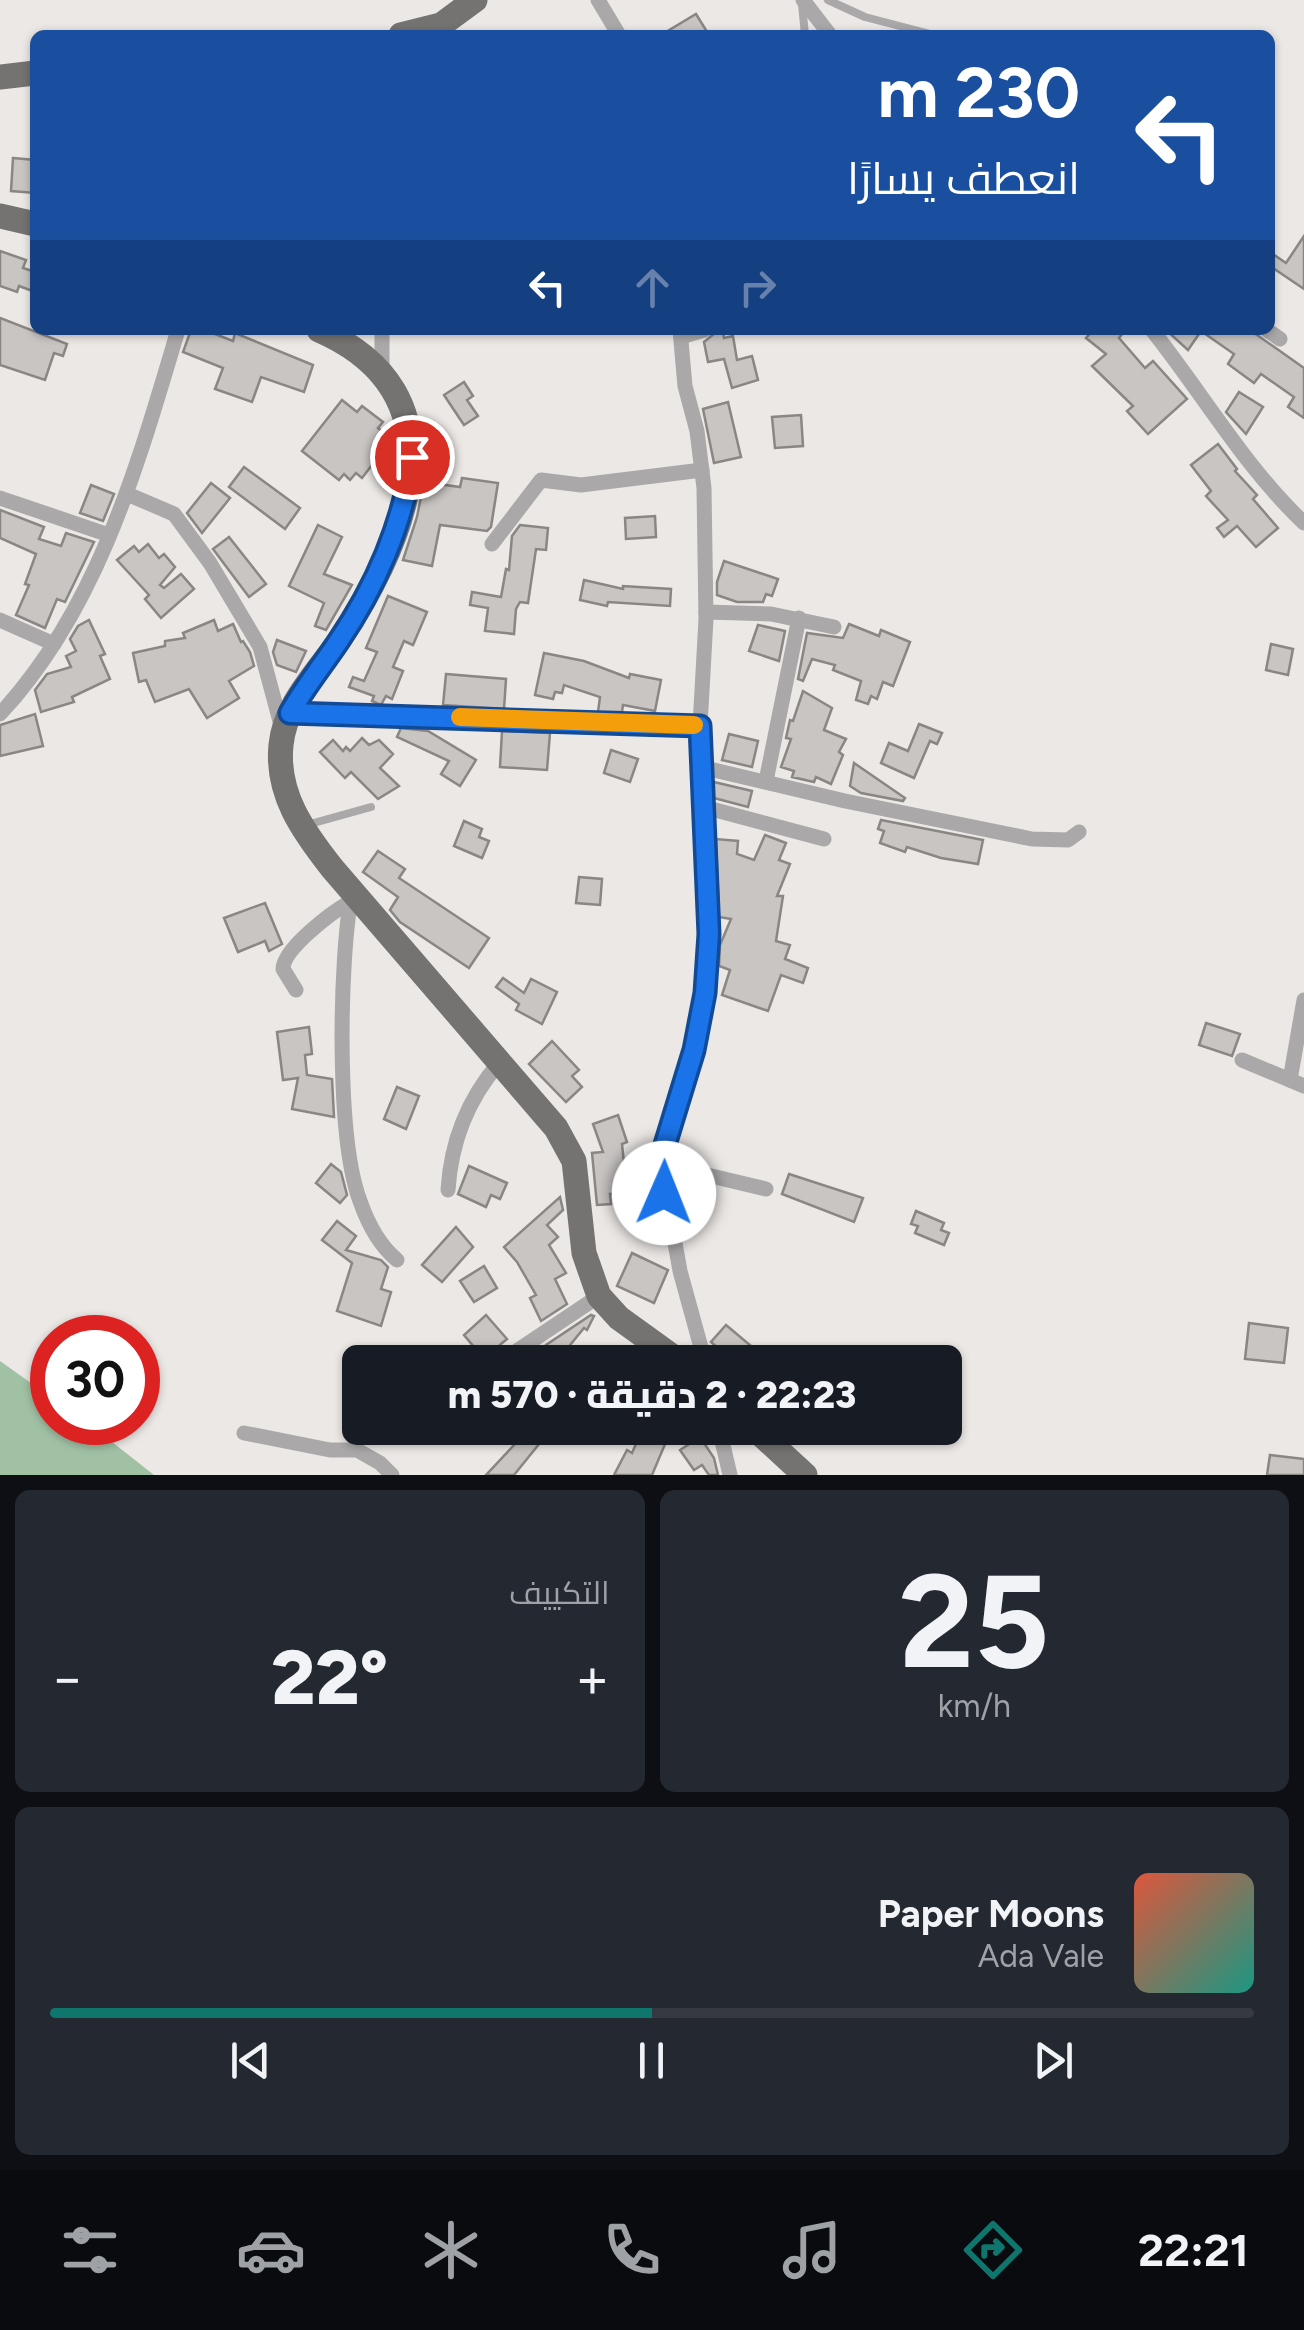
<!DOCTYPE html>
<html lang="ar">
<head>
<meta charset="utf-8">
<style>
	:root { --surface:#171b24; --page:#242831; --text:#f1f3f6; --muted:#9ea1a6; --line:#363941; --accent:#0f766e }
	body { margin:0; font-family:Figtree,Cairo,sans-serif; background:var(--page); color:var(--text); direction:rtl; height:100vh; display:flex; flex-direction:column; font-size:38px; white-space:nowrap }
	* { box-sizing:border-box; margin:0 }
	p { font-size:32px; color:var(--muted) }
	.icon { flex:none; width:55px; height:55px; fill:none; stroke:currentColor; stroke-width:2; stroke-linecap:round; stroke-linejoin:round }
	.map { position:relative; height:1475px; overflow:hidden; direction:ltr }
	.panel { display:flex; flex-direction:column; gap:15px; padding:15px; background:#0d0f14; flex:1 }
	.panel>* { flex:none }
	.banner { position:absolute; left:30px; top:30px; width:1245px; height:305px; border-radius:15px; box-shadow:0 2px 8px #0004; direction:rtl; background:#1a4fa0; color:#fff; overflow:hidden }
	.speed { position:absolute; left:30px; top:1315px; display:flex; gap:20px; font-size:50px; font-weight:700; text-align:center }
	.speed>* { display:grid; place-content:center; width:130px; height:130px; border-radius:50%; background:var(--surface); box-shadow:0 2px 8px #0004; line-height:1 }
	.speed .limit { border:15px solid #d22; background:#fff; color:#111 }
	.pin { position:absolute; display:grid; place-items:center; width:85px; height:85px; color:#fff; margin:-42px; border:5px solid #fff; border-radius:50%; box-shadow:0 2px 10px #0007 }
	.me { position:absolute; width:110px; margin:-55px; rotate:1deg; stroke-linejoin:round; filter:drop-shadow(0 0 8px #0008) }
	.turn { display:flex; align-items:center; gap:35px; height:210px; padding:0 30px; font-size:45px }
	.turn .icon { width:130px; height:130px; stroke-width:2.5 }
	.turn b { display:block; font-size:70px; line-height:85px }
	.lanes { display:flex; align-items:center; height:95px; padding:0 30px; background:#0003; justify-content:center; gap:50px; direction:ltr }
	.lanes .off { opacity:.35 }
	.big { font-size:75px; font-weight:800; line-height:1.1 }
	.panel .card { flex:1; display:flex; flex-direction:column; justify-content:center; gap:15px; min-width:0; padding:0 35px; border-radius:15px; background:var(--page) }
	.panel .dial { align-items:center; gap:0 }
	.dial b { font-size:130px; line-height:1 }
	.song { display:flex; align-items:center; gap:30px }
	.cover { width:120px; height:120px; border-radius:15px; background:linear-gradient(135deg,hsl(10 70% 55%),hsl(170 70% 35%)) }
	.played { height:10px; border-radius:5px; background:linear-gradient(90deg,var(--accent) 50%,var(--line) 50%) }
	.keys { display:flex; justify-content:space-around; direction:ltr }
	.heat { display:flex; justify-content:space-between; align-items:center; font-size:55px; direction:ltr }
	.panel .tiles { flex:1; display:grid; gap:15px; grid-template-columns:1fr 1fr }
	.card:last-child { grid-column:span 2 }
	.trip { position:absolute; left:342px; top:1345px; width:620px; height:100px; border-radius:15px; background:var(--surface); box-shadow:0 2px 8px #0004; font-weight:800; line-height:100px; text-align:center; direction:rtl }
	.tabs { display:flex; height:160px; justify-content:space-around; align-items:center; background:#090b0e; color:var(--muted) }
	.tabs .icon { width:70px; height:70px }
	.tabs .selected { color:var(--accent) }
	.tabs b { font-size:45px; color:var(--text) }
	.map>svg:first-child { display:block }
	.green { fill:#a1c1a5 }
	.building { fill:#c8c5c3; stroke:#898684; stroke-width:2.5 }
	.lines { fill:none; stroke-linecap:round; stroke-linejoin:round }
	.service { stroke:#aaa8a8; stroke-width:8 }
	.minor { stroke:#aaa8a8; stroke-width:15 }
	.primary { stroke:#757372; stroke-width:25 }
	.route-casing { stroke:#114b97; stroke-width:25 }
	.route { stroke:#1a73e8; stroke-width:18 }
	.slow { stroke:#f59e0b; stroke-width:18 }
</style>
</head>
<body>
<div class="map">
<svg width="1304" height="1475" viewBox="0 0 1304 1475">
	<rect width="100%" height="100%" fill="#ece8e6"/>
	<path class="green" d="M 0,1361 L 52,1398 L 52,1422 L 88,1423 L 154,1475 L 0,1475 Z"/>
	<g class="building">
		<path d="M 696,14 L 709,35 L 661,35 Z"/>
		<path d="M 13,158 L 35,160 L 35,193 L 11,191 Z"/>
		<path d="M 1304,236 L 1304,289 L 1270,266 L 1270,252 L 1286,263 Z"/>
		<path d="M 0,251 L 26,260 L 23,268 L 35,272 L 35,292 L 19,286 L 17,292 L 0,286 Z"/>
		<path d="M 0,318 L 67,344 L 63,356 L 54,353 L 45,380 L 0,365 Z"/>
		<path d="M 191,330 L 205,330 L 233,341 L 235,333 L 313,365 L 304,392 L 261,377 L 252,402 L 215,389 L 223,368 L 183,352 Z"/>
		<path d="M 1093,330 L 1125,330 L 1119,338 L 1145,368 L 1153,361 L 1187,399 L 1148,434 L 1127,411 L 1133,406 L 1092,366 L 1106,354 L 1086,338 Z"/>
		<path d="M 1166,330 L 1250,330 L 1304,368 L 1304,418 L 1288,407 L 1294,397 L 1261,374 L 1254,383 L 1228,364 L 1234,354 L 1201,331 L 1188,350 Z"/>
		<path d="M 723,331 L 724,338 L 733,336 L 737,360 L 752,356 L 758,380 L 732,388 L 724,359 L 708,362 L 704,342 L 715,333 Z"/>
		<path d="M 464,382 L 473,396 L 467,400 L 478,416 L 464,425 L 444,395 Z"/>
		<path d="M 1239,392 L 1263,407 L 1246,434 L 1226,412 Z"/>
		<path d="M 342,400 L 357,412 L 362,406 L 383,422 L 378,428 L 392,439 L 362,478 L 356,473 L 350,480 L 344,474 L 339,480 L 302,451 Z"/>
		<path d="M 728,402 L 741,457 L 714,463 L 703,409 Z"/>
		<path d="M 801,415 L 803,446 L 775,448 L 772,417 Z"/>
		<path d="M 1218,444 L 1237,469 L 1235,471 L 1257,495 L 1253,499 L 1278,528 L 1256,547 L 1237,526 L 1224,537 L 1217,528 L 1228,520 L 1206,496 L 1211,491 L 1191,465 Z"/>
		<path d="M 244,467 L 300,508 L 285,529 L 229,487 Z"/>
		<path d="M 462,478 L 498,483 L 491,527 L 487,531 L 440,525 L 432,566 L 403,560 L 417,517 L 424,482 L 460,487 Z"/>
		<path d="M 211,483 L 230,498 L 202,533 L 187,513 Z"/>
		<path d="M 91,485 L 114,494 L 103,521 L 80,513 Z"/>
		<path d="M 0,510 L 44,527 L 39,539 L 61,546 L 66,533 L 94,542 L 65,602 L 57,599 L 45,628 L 16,615 L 29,585 L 25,584 L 36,554 L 0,538 Z"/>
		<path d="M 655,516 L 656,537 L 626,539 L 625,518 Z"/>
		<path d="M 318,525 L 342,537 L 324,574 L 352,585 L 326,630 L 315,626 L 324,603 L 289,586 Z"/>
		<path d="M 520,525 L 548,528 L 546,550 L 536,549 L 528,603 L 520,602 L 516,609 L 514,634 L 485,631 L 488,608 L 470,605 L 472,592 L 501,597 L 506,569 L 509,570 L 512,536 Z"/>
		<path d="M 229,537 L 266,584 L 249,597 L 213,549 Z"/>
		<path d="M 148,544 L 159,558 L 164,554 L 175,567 L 160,585 L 164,588 L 181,574 L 194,589 L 161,618 L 145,599 L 149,595 L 117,560 L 134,546 L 139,552 Z"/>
		<path d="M 724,561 L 778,579 L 772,596 L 766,594 L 763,602 L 737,602 L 717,595 L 717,582 Z"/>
		<path d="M 584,580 L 623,589 L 623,586 L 671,589 L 670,606 L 608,602 L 607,606 L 580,600 Z"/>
		<path d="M 388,596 L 427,612 L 413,645 L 404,641 L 393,667 L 403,671 L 392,699 L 386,696 L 381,705 L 372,701 L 374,696 L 349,687 L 353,677 L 364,681 L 377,652 L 366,648 Z"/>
		<path d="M 89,620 L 105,654 L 100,656 L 110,679 L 72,697 L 74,702 L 41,712 L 35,690 L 47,674 L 71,667 L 66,656 L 76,651 L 70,639 L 78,626 Z"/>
		<path d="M 214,620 L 218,631 L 233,624 L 241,642 L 243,641 L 250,652 L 254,666 L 229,681 L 239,698 L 207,718 L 189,689 L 155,702 L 146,680 L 139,682 L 133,653 L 165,646 L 165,641 L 185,638 L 183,633 Z"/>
		<path d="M 849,624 L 879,636 L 881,630 L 910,642 L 893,686 L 883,682 L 877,699 L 871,696 L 868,704 L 856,700 L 861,681 L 833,670 L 835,665 L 812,659 L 803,681 L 798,679 L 807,633 L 843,638 Z"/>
		<path d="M 758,625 L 785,631 L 779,661 L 749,651 Z"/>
		<path d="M 277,640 L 306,651 L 296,672 L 277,665 L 273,652 Z"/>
		<path d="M 1271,644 L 1293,649 L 1288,675 L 1266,670 Z"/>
		<path d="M 544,653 L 584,661 L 629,678 L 630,674 L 661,680 L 655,711 L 623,705 L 622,712 L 598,712 L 600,697 L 564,685 L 562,693 L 555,692 L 553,699 L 535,695 Z"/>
		<path d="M 446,674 L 506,679 L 504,709 L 443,705 Z"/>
		<path d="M 803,691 L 832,708 L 824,730 L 846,739 L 839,752 L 843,755 L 831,784 L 816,777 L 814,782 L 792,777 L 794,771 L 781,767 L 791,739 L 786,738 L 790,720 L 793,721 Z"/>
		<path d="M 35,714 L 43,746 L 0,756 L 0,725 Z"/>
		<path d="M 919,724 L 942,733 L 937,744 L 930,741 L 914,778 L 881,763 L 889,743 L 908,751 Z"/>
		<path d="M 401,728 L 428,731 L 476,760 L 460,786 L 441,774 L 449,761 L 397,737 Z"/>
		<path d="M 502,731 L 550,733 L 547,770 L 500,767 Z"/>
		<path d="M 729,734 L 758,741 L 752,767 L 722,760 Z"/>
		<path d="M 362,738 L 369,745 L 379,740 L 393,754 L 380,768 L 399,786 L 378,799 L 351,772 L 345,778 L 320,752 L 333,740 L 343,751 L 346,747 L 350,751 Z"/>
		<path d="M 611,750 L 638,759 L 630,782 L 604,773 Z"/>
		<path d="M 854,763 L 905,798 L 903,801 L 861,793 L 850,786 Z"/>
		<path d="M 714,782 L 752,791 L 748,807 L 714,798 Z"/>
		<path d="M 881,820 L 983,840 L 978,864 L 941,858 L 907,847 L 905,852 L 880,843 L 884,831 L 878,829 Z"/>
		<path d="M 464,821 L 482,829 L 479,837 L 489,841 L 482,858 L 454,846 Z"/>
		<path d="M 765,835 L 786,843 L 779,860 L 790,864 L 777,896 L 783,896 L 776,941 L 790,945 L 785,959 L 808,968 L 803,983 L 781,975 L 768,1011 L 722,995 L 730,970 L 719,966 L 720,945 L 731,919 L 719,917 L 716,839 L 738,841 L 737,854 L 754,860 Z"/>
		<path d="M 378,851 L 405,869 L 399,878 L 489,938 L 469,968 L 400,922 L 390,910 L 398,897 L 363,872 Z"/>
		<path d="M 579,877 L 602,879 L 600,905 L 576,903 Z"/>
		<path d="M 265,903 L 282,944 L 269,951 L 265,941 L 238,952 L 224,918 Z"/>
		<path d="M 503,978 L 524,993 L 531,979 L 557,992 L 542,1024 L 516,1010 L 519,1004 L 496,987 Z"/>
		<path d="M 1206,1023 L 1240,1034 L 1232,1056 L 1199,1045 Z"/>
		<path d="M 309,1027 L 312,1054 L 305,1055 L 307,1075 L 332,1079 L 334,1117 L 292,1109 L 298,1078 L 283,1080 L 277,1032 Z"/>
		<path d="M 552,1041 L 579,1070 L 572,1076 L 582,1087 L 566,1102 L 529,1064 Z"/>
		<path d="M 397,1087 L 419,1096 L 406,1129 L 384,1119 Z"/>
		<path d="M 618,1115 L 627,1142 L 622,1144 L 627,1193 L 610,1194 L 611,1204 L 597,1205 L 592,1153 L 603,1152 L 593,1124 Z"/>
		<path d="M 331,1164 L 341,1172 L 347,1195 L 340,1203 L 316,1183 Z"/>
		<path d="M 469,1166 L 507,1183 L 500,1199 L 491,1195 L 486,1207 L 458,1194 Z"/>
		<path d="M 789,1174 L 863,1198 L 854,1222 L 782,1194 Z"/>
		<path d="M 560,1197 L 563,1210 L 547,1225 L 558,1237 L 549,1245 L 566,1273 L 555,1279 L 567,1304 L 541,1321 L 530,1298 L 536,1295 L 517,1262 L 504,1247 Z"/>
		<path d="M 916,1211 L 944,1223 L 941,1230 L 949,1233 L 944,1245 L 915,1233 L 918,1226 L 911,1224 Z"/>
		<path d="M 337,1221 L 356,1236 L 346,1250 L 381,1260 L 388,1267 L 381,1289 L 391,1292 L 381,1326 L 337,1311 L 352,1263 L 322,1240 Z"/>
		<path d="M 456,1227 L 473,1247 L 442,1282 L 422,1265 Z"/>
		<path d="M 632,1253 L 668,1270 L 654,1303 L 617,1286 Z"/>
		<path d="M 484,1266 L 497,1288 L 474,1302 L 460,1281 Z"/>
		<path d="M 486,1315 L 507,1339 L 489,1354 L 486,1350 L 480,1354 L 464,1335 Z"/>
		<path d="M 591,1315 L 594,1316 L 587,1330 L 584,1328 L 566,1350 L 582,1362 L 536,1362 L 546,1345 Z"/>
		<path d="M 1249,1323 L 1288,1328 L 1284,1363 L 1245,1359 Z"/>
		<path d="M 726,1325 L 770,1362 L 733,1362 L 711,1342 Z"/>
		<path d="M 530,1428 L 552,1428 L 514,1475 L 486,1475 Z"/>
		<path d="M 643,1428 L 666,1428 L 662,1434 L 668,1437 L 652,1475 L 614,1475 L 627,1450 L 632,1453 Z"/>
		<path d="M 700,1437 L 714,1458 L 718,1475 L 709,1475 L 702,1465 L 694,1470 L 680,1450 Z"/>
		<path d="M 1270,1455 L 1304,1459 L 1304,1475 L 1267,1475 Z"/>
	</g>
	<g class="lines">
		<g class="service">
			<path d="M 828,0 L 865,17 L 934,35"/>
			<path d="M 802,4 L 805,35"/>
			<path d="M 310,824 L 371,807"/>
		</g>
		<g class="minor">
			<path d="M 598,0 L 619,35"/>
			<path d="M 803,0 L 830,35"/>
			<path d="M 680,330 L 685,386 L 697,431 L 704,488 L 706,619 L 700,726 L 709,946 L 705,993 L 694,1050 L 661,1164 L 680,1271 L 705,1362"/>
			<path d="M 1152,330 C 1203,394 1244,466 1304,523"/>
			<path d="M 1267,330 L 1280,339"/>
			<path d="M 681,337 L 704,330"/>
			<path d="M 382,371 L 382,330"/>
			<path d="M 127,494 L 174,514 L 210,563 L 260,647 L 281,725"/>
			<path d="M 0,498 L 109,535"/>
			<path d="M 492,544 L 541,480 L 581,485 L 702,470"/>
			<path d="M 706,612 L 771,614 L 834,627"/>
			<path d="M 0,620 L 54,644"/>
			<path d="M 290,713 L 700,726"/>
			<path d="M 0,714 C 98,609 138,464 178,330"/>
			<path d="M 701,767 L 845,801 L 1032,839 L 1068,840 L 1079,832"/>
			<path d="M 766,781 L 799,618"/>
			<path d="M 704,807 L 824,839"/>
			<path d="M 352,892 C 339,961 336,1137 360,1201 C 368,1224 379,1245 397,1260"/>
			<path d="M 296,990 L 283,969 C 283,949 332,912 350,902"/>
			<path d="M 1242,1060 L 1304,1086"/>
			<path d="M 1290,1080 L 1304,1000"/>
			<path d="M 661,1164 L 766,1189"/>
			<path d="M 448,1190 C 451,1142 468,1099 499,1063"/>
			<path d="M 500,1362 L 599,1296"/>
			<path d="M 719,1428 L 730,1475"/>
			<path d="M 244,1433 L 330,1450 L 357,1450 L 380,1463 L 392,1475"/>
		</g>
		<g class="primary">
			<path d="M 401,35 L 441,25 L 475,0"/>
			<path d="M 0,77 L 35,73"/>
			<path d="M 0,216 L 35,224"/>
			<path d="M 319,330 C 466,394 407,537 340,639 C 318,673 285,703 281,745 C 276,794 303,831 332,868 L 556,1128 L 574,1161 L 584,1253 L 599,1296 L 619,1318 L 680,1362"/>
			<path d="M 754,1428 L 805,1475"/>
		</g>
	</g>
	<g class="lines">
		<defs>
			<path id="route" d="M 412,457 C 404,522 375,588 338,642 C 322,666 304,688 290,713 L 700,726 L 709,934 L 705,993 L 694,1050 L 664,1148 L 661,1164 L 664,1193"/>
		</defs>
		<use href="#route" class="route-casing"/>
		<use href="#route" class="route"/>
		<path class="slow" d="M 460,717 L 694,725"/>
	</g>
</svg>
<div class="speed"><div class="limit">30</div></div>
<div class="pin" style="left:412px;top:457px;background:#d93025"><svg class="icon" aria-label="arrive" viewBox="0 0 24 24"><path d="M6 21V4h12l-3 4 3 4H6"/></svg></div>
<svg class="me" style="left:664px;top:1193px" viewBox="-20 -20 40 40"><circle r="19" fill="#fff"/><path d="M0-13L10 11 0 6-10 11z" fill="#1a73e8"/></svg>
<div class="trip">22:23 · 2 دقيقة · 570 m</div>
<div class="banner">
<div class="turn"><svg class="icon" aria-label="left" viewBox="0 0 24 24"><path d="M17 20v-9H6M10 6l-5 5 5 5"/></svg><div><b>230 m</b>انعطف يسارًا</div></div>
<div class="lanes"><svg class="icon" aria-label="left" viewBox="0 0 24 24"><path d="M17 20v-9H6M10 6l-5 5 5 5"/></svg><svg class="icon off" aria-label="ahead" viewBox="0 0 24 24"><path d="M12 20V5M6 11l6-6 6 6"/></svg><svg class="icon off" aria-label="right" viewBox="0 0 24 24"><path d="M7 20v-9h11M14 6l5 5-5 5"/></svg></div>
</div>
</div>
<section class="panel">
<div class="tiles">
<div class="card dial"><b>25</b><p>km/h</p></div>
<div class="card"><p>التكييف</p>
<div class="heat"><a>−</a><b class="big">22°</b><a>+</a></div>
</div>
<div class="card">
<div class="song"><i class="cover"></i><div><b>Paper Moons</b><p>Ada Vale</p></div></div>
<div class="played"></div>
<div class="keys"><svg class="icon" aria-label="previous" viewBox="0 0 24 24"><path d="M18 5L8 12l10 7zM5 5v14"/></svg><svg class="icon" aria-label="pause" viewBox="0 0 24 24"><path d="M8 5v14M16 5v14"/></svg><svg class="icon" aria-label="next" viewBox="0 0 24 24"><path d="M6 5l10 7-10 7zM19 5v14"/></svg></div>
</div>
</div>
</section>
<nav class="tabs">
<b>22:21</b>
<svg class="icon selected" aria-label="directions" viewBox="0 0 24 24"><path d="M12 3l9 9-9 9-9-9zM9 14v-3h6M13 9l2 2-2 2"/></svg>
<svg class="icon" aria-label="music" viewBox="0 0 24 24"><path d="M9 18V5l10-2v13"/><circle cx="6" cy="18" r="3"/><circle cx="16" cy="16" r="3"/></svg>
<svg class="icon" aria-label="phone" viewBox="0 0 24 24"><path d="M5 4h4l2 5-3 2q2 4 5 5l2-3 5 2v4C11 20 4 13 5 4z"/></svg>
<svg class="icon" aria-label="climate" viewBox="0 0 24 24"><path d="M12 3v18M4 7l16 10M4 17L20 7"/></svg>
<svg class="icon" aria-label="car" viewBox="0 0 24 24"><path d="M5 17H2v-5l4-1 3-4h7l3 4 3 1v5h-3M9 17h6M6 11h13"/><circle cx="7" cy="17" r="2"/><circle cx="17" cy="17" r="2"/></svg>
<svg class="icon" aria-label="filters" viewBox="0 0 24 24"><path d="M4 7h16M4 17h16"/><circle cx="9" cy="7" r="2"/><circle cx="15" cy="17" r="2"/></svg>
</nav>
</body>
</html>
